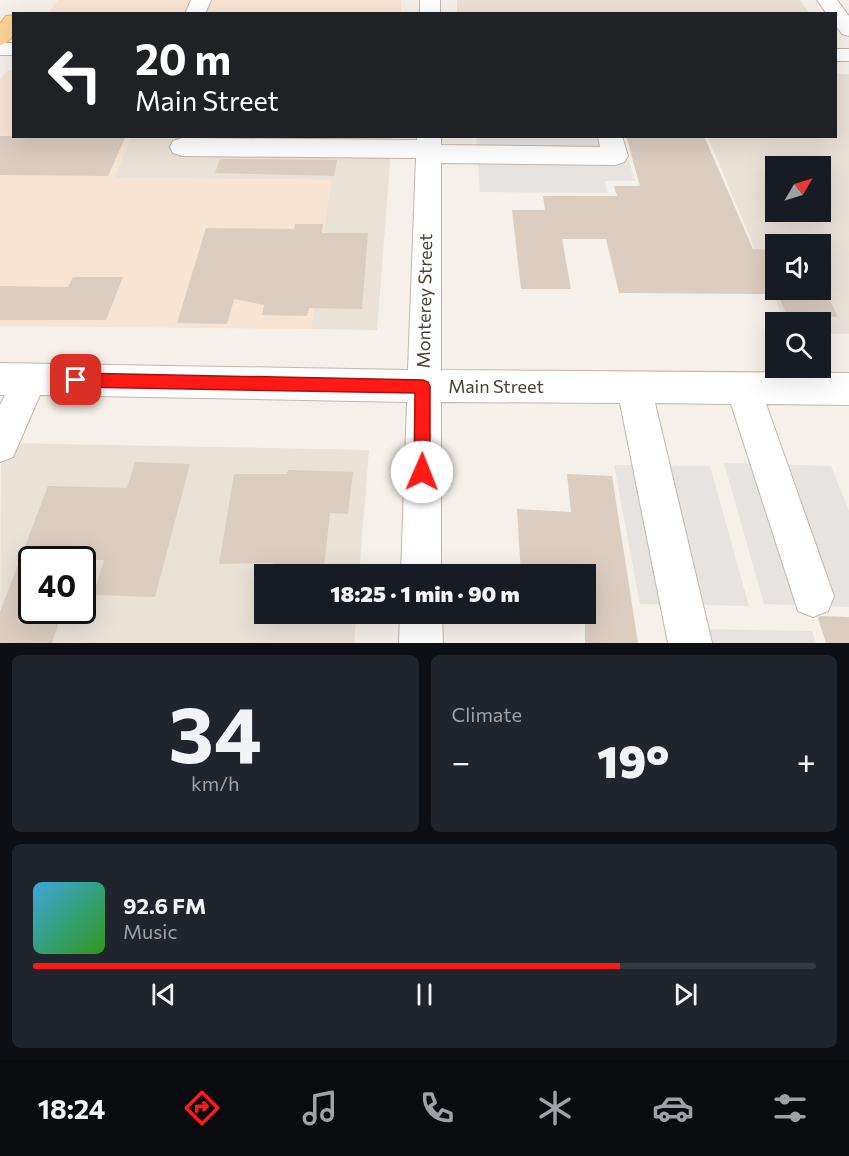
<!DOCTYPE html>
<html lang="en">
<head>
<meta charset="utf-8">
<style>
	:root { --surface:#171b24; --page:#20242c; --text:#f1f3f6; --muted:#9ea1a6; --line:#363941; --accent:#ff1a16 }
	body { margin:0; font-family:Commissioner,sans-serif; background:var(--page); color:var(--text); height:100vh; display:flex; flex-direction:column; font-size:22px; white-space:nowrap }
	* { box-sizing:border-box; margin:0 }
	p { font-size:20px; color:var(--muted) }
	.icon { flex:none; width:33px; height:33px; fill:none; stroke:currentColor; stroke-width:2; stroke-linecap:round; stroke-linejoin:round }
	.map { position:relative; height:643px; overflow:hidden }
	.side { display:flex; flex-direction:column; gap:12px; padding:12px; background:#0d0f14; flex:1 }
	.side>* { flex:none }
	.guide { position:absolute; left:12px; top:12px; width:825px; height:126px; border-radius:0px; box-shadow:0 6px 24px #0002; background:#202124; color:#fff; overflow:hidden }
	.needle { width:39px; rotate:52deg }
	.fabs { position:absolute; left:765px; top:156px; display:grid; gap:12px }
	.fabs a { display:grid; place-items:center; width:66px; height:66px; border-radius:0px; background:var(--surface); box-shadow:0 6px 24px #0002; font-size:30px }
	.speed { position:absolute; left:18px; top:546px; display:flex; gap:12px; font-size:30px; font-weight:700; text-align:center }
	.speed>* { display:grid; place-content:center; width:78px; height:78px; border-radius:50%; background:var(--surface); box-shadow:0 6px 24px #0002; line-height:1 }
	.speed .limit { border:3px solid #111; border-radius:9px; background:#fff; color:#111 }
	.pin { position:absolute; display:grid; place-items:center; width:51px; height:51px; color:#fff; margin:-26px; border-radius:12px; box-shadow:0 3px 9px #0006 }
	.me { position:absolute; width:66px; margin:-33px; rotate:1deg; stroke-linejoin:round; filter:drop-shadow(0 0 4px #0008) }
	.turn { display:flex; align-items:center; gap:21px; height:126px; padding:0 24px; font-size:27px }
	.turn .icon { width:78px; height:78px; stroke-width:2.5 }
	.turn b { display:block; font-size:42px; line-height:51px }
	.big { font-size:45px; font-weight:800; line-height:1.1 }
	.side .card { flex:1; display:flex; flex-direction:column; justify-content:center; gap:9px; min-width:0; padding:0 21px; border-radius:9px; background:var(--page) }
	.side .dial { align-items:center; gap:0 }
	.dial b { font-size:78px; line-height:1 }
	.song { display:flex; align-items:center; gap:18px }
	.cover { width:72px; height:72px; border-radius:9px; background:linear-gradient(135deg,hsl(200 70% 55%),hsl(110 70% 35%)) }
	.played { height:6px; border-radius:3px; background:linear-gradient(90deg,var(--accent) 75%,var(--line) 75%) }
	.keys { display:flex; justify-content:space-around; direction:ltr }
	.heat { display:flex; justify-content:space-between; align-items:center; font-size:33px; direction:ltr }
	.side .tiles { flex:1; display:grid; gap:12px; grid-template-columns:1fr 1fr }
	.card:last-child { grid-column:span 2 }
	.trip { position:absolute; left:254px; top:564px; width:342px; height:60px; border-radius:0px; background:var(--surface); box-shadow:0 6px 24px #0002; font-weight:800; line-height:60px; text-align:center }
	.tab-bar { display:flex; height:96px; justify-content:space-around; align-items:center; background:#090b0e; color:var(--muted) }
	.tab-bar .icon { width:42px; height:42px }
	.tab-bar .active { color:var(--accent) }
	.tab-bar b { font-size:27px; color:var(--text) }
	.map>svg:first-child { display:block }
	.residential { fill:#eae1d7; fill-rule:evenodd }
	.commercial { fill:#f8e4d3 }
	.parking { fill:#e7e3e1 }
	.building { fill:#dbcdc0 }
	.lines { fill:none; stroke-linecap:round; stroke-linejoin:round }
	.minor-casing { stroke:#c2b6ab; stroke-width:2 }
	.major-casing { stroke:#ecaf61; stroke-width:2 }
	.minor { fill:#fff; fill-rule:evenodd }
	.major { fill:#ffd498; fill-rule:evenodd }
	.route { fill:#ff1a16; stroke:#a6110e; stroke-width:1.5 }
	.labels { text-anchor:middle; stroke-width:4.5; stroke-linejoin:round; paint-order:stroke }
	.street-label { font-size:18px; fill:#4a4037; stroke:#fff }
</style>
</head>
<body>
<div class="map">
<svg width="849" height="643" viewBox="0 0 849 643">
	<rect width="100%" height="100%" fill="#f5f0e9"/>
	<g class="residential">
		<path d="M 457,0 L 800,0 L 809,13 L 457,14 Z"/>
		<path d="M 836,74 L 849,74 L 849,334 L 821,334 L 820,322 L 785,322 L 708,137 L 836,136 ZM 776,166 L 820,166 L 820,212 L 776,212 ZM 776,244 L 820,244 L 820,290 L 776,290 Z"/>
		<path d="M 131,137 L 392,137 L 377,330 L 311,329 L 331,180 L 114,178 Z"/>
		<path d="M 1,443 L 369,450 L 359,574 L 264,574 L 264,614 L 357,614 L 354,643 L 0,643 ZM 32,560 L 82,560 L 82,610 L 32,610 Z"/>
	</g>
	<g class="commercial">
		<path d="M 58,0 L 401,0 L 401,14 L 48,14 Z"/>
		<path d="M 7,71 L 13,71 L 14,136 L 131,137 L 114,178 L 331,180 L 311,329 L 0,326 L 0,80 Z"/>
	</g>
	<g class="parking">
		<path d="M 476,137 L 622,137 L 635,181 L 605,181 L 607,193 L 480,192 Z"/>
		<path d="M 724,463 L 831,466 L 849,511 L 849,607 L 764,604 Z"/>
		<path d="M 614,465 L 710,466 L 749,606 L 640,604 Z"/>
		<path d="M 701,629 L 812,631 L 816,643 L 704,643 Z"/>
	</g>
	<g class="building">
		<path d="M 0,136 L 49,136 L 48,138 L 125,138 L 108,176 L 0,175 Z"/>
		<path d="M 626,136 L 704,136 L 753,249 L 776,250 L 776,294 L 619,293 L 606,239 L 562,239 L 571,289 L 521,289 L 512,210 L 545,210 L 543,196 L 617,196 L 614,186 L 640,186 Z"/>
		<path d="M 220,159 L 337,160 L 334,176 L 215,173 Z"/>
		<path d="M 295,224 L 323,224 L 322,233 L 368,233 L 362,309 L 309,308 L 307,316 L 262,315 L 264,305 L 234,299 L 227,324 L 177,323 L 206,228 L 294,229 Z"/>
		<path d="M 73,277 L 123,277 L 106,320 L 0,320 L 0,286 L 68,287 Z"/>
		<path d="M 776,290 L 825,290 L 838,317 L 787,316 Z"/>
		<path d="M 135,462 L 190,464 L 155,597 L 93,595 L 104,560 L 32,560 L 32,610 L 63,610 L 52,643 L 0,643 L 0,612 L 48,486 L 127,488 Z"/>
		<path d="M 288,470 L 353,472 L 348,514 L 330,513 L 324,567 L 273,565 L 273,563 L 219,564 L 234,474 L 287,474 Z"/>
		<path d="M 567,474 L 612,476 L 638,643 L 585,643 L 585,574 L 521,574 L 517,509 L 571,512 Z"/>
		<path d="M 820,616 L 849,617 L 849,643 L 826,643 L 818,618 Z"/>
	</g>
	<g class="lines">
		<defs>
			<g id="minor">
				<path d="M 191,0 L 211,0 L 205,14 L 185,14 Z"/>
				<rect x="420" y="0" width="20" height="14"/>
				<path d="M 817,0 L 837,0 L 849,16 L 849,36 L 842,34 L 836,26 L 836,14 L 827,14 Z"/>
				<rect x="0" y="43" width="14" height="12"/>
				<rect x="836" y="49" width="13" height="12"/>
				<path d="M 417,136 L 441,136 L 441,145 L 600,147 L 598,136 L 622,136 L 628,156 L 624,162 L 615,165 L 441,163 L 441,370 L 849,373 L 849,405 L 766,404 L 834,596 L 828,611 L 813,617 L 798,611 L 731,404 L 655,403 L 712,643 L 668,643 L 620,403 L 441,402 L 441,574 L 401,574 L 407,402 L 40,395 L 13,457 L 0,462 L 0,405 L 5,395 L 0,395 L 0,363 L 408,370 L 416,158 L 182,156 L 173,153 L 170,147 L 173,141 L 182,138 L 417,140 Z"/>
				<path d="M 400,614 L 442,614 L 443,643 L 399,643 Z"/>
			</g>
			<path id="major" d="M 14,15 C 14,29 16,41 0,45 L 0,24 L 6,16 Z"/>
		</defs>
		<use href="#minor" class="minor-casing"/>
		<use href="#major" class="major-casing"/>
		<use href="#minor" class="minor"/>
		<use href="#major" class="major"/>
	</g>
	<path class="route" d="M 76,373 L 423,380 L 428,382 L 430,386 L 430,472 L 428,478 L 422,480 L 416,478 L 414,472 L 415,393 L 76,387 L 71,385 L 69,380 L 71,375 Z"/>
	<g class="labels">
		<g class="street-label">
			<text transform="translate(425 301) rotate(-89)" y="6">Monterey Street</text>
			<text x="496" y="393">Main Street</text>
		</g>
	</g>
</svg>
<div class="fabs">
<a><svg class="needle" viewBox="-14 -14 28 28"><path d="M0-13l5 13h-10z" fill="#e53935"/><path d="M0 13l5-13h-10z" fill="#9ea1a6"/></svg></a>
<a><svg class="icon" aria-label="sound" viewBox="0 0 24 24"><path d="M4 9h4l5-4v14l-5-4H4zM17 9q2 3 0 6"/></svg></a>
<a><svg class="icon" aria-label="search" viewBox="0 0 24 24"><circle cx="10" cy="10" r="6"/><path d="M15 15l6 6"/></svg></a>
</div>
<div class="speed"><div class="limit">40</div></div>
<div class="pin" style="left:76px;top:380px;background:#d93025"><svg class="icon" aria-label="arrive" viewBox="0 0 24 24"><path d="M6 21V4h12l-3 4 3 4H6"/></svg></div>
<svg class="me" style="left:422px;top:472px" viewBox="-20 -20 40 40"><circle r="19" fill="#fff"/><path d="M0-13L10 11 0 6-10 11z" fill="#ff1a16"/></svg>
<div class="trip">18:25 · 1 min · 90 m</div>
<div class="guide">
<div class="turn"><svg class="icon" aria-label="left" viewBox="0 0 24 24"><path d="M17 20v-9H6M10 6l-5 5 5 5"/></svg><div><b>20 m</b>Main Street</div></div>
</div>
</div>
<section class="side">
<div class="tiles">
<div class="card dial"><b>34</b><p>km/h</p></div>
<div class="card"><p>Climate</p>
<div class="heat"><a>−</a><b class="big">19°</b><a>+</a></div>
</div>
<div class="card">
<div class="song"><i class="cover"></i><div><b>92.6 FM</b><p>Music</p></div></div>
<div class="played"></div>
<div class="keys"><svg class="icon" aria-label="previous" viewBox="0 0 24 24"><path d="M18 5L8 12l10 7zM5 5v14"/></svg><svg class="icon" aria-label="pause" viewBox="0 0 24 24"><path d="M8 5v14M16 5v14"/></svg><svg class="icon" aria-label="next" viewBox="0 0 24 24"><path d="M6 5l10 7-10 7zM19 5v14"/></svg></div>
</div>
</div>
</section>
<nav class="tab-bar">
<b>18:24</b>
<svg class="icon active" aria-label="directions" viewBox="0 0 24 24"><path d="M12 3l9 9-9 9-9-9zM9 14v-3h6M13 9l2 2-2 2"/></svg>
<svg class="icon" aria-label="music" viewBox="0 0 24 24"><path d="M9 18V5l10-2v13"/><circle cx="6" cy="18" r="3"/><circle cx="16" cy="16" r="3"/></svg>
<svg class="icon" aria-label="phone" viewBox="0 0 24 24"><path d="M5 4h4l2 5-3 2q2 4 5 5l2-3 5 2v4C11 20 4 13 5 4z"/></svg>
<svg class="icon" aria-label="climate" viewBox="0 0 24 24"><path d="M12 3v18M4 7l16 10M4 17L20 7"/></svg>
<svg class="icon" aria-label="car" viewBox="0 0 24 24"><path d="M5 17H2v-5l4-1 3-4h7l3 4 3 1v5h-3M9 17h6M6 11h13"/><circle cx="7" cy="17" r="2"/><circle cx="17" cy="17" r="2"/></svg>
<svg class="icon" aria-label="filters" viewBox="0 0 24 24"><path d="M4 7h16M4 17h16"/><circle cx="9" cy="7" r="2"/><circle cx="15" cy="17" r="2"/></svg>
</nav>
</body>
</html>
